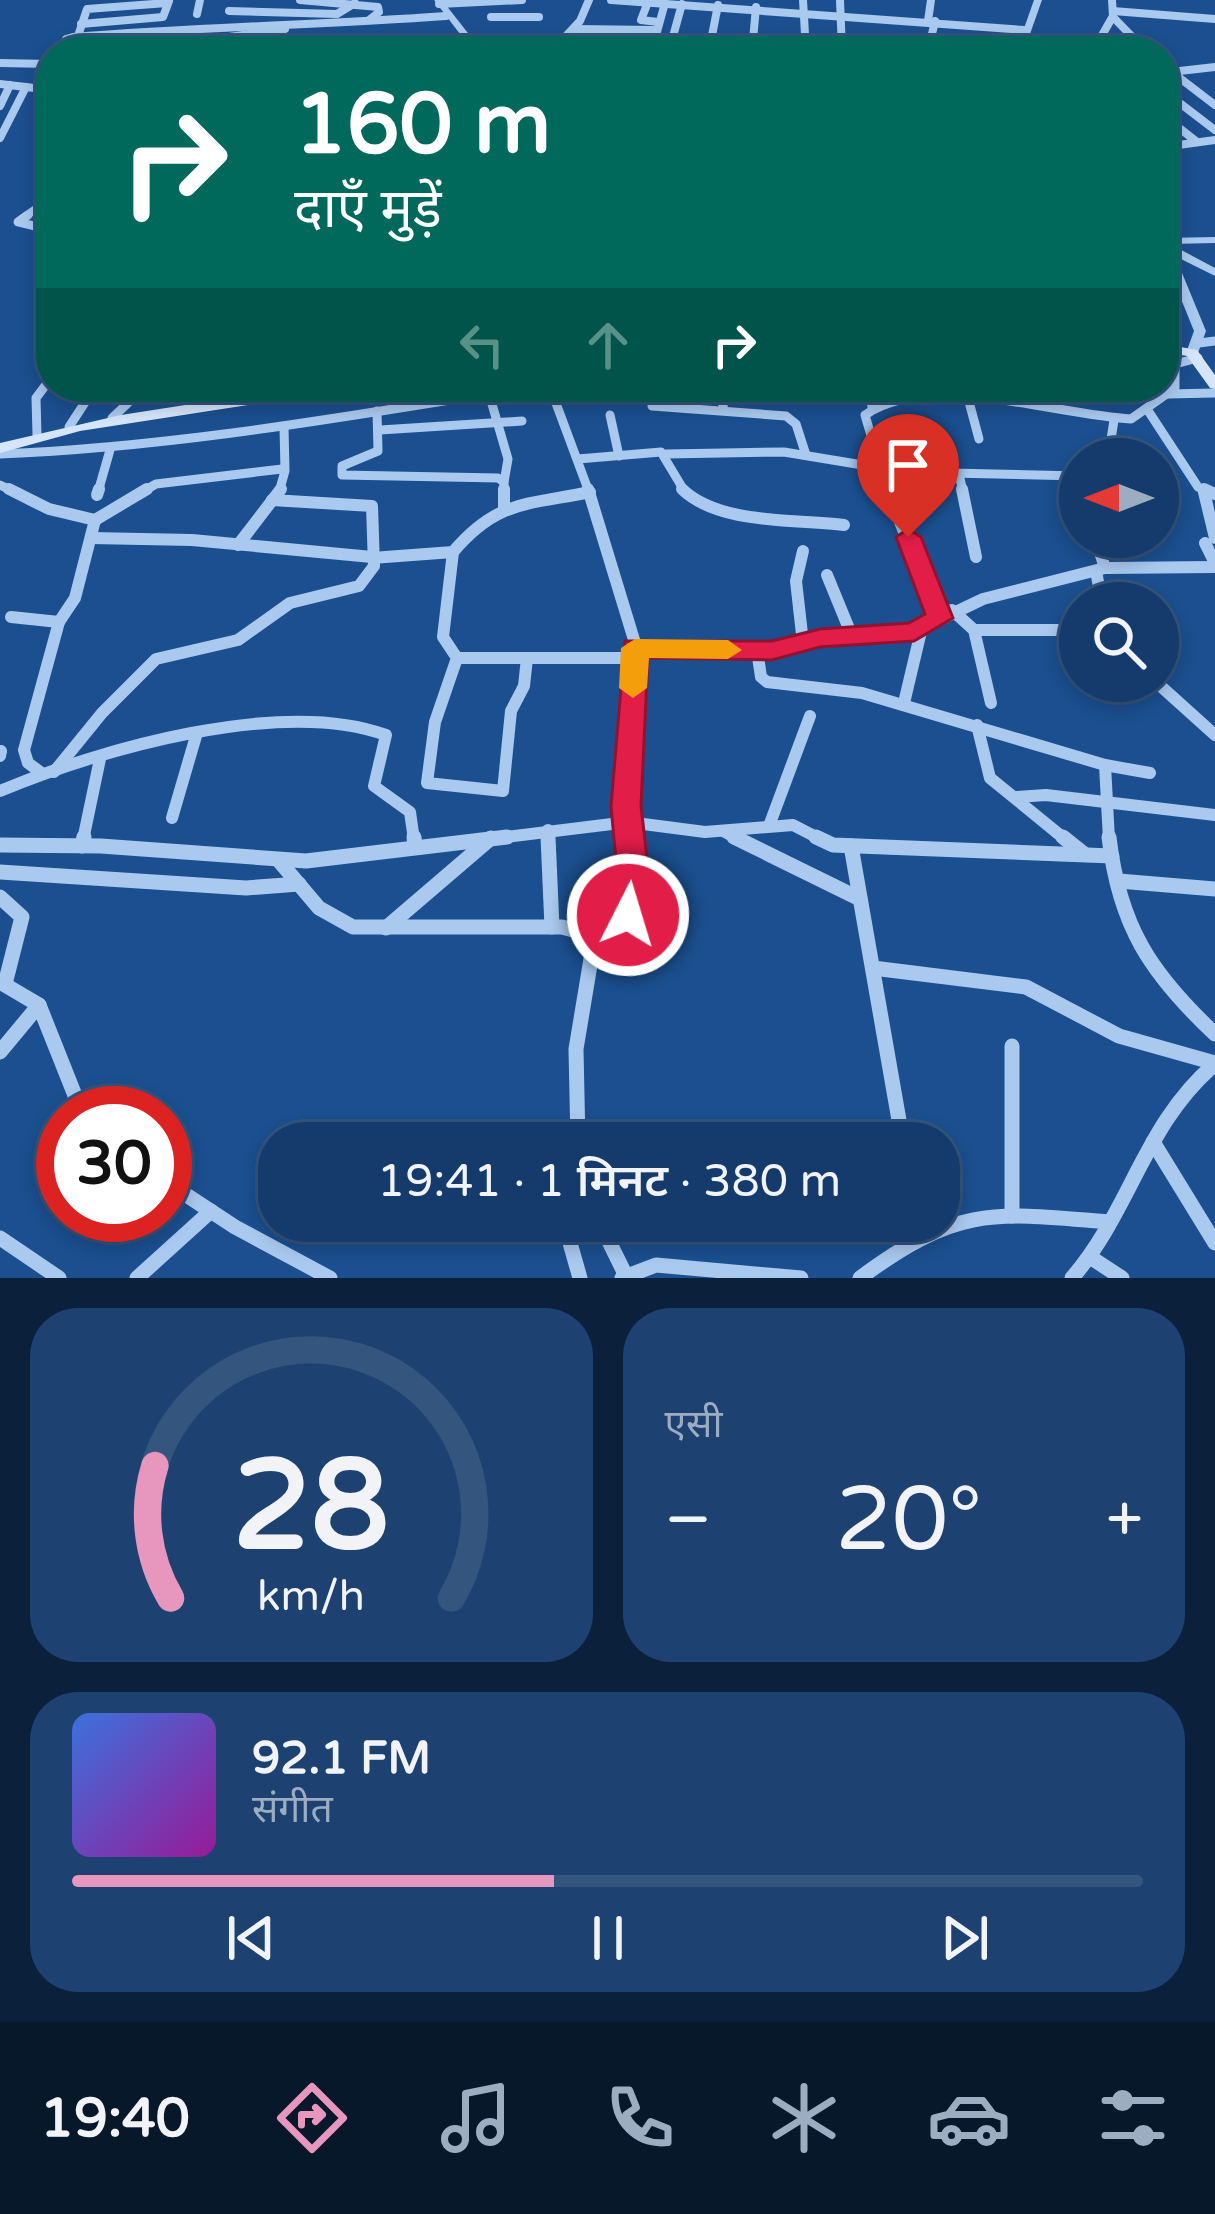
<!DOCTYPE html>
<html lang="hi">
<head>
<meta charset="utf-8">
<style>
	:root { --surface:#143b6b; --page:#1d4271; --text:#f1f3f6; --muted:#9dadc1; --line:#33557e; --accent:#e797bd }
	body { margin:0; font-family:"Varela Round","Noto Sans Devanagari",sans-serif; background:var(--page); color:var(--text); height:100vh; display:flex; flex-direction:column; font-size:45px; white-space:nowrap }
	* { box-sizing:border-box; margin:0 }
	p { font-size:39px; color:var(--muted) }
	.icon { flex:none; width:66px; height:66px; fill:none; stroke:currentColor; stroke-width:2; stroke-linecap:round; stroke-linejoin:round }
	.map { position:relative; height:1278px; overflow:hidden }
	.details { display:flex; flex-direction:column; gap:30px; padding:30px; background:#0b203b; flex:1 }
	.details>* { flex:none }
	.hud { position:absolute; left:36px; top:36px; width:1143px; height:366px; border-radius:48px; box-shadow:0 6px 18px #0003,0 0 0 3px var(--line); background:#00695c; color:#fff; overflow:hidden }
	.needle { width:78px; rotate:270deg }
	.fabs { position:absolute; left:1059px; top:438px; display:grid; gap:24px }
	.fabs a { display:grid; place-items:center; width:120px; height:120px; border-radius:50%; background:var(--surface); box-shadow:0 6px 18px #0003,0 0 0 3px var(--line); font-size:60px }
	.speed { position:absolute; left:36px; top:1086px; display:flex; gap:24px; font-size:60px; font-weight:700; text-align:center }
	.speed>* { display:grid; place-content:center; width:156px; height:156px; border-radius:50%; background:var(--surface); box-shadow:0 6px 18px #0003,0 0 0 3px var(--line); line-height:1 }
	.speed .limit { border:18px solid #d22; background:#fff; color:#111 }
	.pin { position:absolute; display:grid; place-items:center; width:102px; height:102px; color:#fff; margin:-123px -51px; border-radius:50% 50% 50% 0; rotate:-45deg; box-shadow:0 0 12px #0007 }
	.pin .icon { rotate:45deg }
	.me { position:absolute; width:132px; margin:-66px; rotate:5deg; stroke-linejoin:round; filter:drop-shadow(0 0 9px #0008) }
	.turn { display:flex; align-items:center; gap:42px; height:252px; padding:0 60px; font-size:54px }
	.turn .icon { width:156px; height:156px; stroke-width:2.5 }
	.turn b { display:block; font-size:84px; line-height:102px }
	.lanes { display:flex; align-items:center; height:114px; padding:0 60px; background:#0003; justify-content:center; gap:60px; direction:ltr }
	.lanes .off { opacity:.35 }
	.big { font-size:90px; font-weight:600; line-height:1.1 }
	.details .widget { flex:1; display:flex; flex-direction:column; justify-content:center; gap:18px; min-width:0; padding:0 42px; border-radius:48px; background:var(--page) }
	.details .dial { align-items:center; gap:0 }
	.dial svg { height:312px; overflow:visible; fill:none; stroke:var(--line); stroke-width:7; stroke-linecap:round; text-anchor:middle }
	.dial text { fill:var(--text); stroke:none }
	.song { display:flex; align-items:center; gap:36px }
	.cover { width:144px; height:144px; border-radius:18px; background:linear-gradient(135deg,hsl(220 70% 55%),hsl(300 70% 35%)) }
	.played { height:12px; border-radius:6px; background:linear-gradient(90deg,var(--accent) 45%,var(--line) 45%) }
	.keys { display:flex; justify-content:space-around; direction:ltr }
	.heat { display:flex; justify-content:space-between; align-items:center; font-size:66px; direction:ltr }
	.details .tiles { flex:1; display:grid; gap:30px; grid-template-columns:1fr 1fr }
	.widget:last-child { grid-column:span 2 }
	.trip { position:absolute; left:258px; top:1122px; width:702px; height:120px; border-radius:48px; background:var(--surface); box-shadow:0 6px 18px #0003,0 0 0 3px var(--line); font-weight:600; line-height:120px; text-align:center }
	.tab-bar { display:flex; height:192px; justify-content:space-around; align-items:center; background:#08182b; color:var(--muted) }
	.tab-bar .icon { width:84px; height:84px }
	.tab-bar .active { color:var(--accent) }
	.tab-bar b { font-size:54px; color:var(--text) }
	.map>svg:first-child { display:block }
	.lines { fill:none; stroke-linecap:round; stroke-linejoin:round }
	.minor-far3 { stroke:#a9c9ee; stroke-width:8 }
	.minor-far2 { stroke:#a9c9ee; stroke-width:9 }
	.minor-far1 { stroke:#a9c9ee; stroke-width:12 }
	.minor { stroke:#a9c9ee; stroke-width:15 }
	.tertiary { fill:#a9c9ee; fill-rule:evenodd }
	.secondary { fill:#d6e6fa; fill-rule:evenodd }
	.route { fill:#e11d48; stroke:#92132f; stroke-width:3 }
	.slow { fill:#f59e0b }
</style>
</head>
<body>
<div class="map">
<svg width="1215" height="1278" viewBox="0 0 1215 1278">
	<rect width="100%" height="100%" fill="#1b4f8f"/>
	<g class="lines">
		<g class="minor-far3">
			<path d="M 300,0 L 378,7 L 379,12 L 369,20"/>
			<path d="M 611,0 L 1024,30"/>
			<path d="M 803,0 L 806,51"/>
			<path d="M 840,0 L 842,51"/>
			<path d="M 648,2 L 641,20 L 658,22"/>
			<path d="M 439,4 L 522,0"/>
			<path d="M 229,11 L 337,14 L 355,3"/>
			<path d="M 1113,11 L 1215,19"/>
			<path d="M 197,14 L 200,0"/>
			<path d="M 491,17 L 539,17"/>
			<path d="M 1113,17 L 1146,51"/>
			<path d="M 928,21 L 931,0"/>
			<path d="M 81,24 L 163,17 L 169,1"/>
			<path d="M 575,29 L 655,30"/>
			<path d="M 78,36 L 87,9 L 167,3"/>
			<path d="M 655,39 L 665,3"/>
			<path d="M 317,40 L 378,38 L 377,51"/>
			<path d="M 672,40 L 682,4"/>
			<path d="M 471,43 L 512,41 L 556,48"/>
			<path d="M 842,47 L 891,51"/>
			<path d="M 63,49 L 185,40"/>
			<path d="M 553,50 L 580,21 L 589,0"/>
			<path d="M 63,51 L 66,39 L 73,37 C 198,27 321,25 446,16"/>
			<path d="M 204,51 L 219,48 L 229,37 L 285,29"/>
			<path d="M 237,51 L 248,44 L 271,42"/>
			<path d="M 709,51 L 718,5"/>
			<path d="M 752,51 L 756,7"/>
			<path d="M 928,51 L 935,21"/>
			<path d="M 1093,51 L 1113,16 L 1112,0"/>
			<path d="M 0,63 L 51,64"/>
			<path d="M 1164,66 L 1215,105"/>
			<path d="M 1171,72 L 1215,67"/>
			<path d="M 0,84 L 51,90"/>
			<path d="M 1164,90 L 1168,94"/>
			<path d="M 1181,104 L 1215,130"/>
			<path d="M 0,106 L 10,85"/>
			<path d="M 1164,116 L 1197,142"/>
			<path d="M 0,138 L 26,87"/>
			<path d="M 43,147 L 51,141"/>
			<path d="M 1164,147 L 1215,140"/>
			<path d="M 51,175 L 44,180 L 51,182"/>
			<path d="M 44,203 L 37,200 L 51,189"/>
			<path d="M 23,218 L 44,203"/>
		</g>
		<g class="minor-far2">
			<path d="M 28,215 L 18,222 L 51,230"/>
			<path d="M 51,235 L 39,246 L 51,258"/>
			<path d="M 40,303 L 51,302"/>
			<path d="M 51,340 L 46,348 L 51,352"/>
			<path d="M 1199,343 L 1215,341"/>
			<path d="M 329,387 L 348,393"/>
			<path d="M 399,387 L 448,397"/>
			<path d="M 487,387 L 508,459 L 504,482"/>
			<path d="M 550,387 L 589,492"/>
			<path d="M 709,387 L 720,394 L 724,410"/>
			<path d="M 869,387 L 872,407"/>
			<path d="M 1168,394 L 1215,393"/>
			<path d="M 968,398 L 979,439"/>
			<path d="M 652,406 L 786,416 L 796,424 L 806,455"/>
			<path d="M 1147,409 L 1198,487 L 1211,492"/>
			<path d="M 377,411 L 378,451 L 342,466 L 342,475 L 498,478 L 504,482 L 504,492"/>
			<path d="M 610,415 L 619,456"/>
			<path d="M 112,418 L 145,387"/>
			<path d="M 69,427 L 95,387"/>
			<path d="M 380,430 L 522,421"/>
			<path d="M 37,435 L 36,398 L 51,378"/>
			<path d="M 0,454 C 179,447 354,415 531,387"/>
			<path d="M 666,454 L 784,452 L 905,472 L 1080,476"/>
			<path d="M 578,459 L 661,452 L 685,492"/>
			<path d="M 1108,459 L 1114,420"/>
			<path d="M 881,470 L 865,415 C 928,371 1057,415 1131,419 L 1175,388 L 1175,364 L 1198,358"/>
			<path d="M 959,474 L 963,492"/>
			<path d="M 0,485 L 15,492"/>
			<path d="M 98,492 L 110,450"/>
			<path d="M 142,492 L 156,484 L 282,469"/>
			<path d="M 279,492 L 285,471 L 284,427"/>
		</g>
		<g class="minor-far1">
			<path d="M 9,489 L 49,509 L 95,520 L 75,598 L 59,622 L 24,750 L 28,763 L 43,774"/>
			<path d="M 504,489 L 504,510"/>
			<path d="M 588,489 L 635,643 L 626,806 L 629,840"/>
			<path d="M 682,489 C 719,525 796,519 844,525"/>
			<path d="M 962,489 L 976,557"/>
			<path d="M 1204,489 L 1215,494"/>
			<path d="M 1204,492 L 1215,538"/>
			<path d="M 97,495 L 99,489"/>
			<path d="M 896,512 L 939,618"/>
			<path d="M 95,520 L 147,489"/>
			<path d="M 1095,537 L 1105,568"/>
			<path d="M 91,538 L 192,540 L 372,557"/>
			<path d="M 1205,543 L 1215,563"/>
			<path d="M 238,545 L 281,489"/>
			<path d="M 803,551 L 796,581 L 803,643"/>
			<path d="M 453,552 L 443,637 L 457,658 L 435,722 L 427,783 L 503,791 L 511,711 L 524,686 L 527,658"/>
			<path d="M 372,558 L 453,552 C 497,500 527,505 590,492"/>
			<path d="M 1096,571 L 1102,603"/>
			<path d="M 827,575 L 852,636"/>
			<path d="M 952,610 L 974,630 L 991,703"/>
			<path d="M 11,617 L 59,622"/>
			<path d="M 974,630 L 1080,630"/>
			<path d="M 635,648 L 772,651 L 820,638 L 914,632 L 983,599 L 1105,568 L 1215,567"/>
			<path d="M 757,650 L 761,677 L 767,682 L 862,693 L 1105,765 L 1150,773"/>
			<path d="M 457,658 L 635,658"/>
			<path d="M 1155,681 L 1215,735"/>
			<path d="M 904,703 L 922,627"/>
			<path d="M 977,725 L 990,778 L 1066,840"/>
			<path d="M 0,756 L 1,751"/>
			<path d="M 1105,765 L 1109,840"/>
			<path d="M 54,772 L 102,713 L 156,659 L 238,640 L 290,603 L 359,586 L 374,566 L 372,506 L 272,500"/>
			<path d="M 0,791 C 100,749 282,697 386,735 L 374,786 L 410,812 L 414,840"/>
			<path d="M 1017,797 L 1046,795 L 1215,815"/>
			<path d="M 172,818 L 196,736"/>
			<path d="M 769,826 L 810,716"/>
			<path d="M 548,830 L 548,840"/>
			<path d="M 725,832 L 740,840"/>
			<path d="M 83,840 L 100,759"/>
			<path d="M 482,840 L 628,822 L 705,832 L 793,825 L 822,840"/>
		</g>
		<g class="minor">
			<path d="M 414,837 L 415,846"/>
			<path d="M 548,837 L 552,927"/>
			<path d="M 734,837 L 860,899"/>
			<path d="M 816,837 L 833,845 L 1112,856"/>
			<path d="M 1063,837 L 1083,853"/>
			<path d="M 1109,837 C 1119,926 1151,974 1215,1034"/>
			<path d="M 0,845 L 101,846 L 306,861 L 507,837"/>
			<path d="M 82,846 L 84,837"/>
			<path d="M 851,846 L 903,1143"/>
			<path d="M 280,862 L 319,908 L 353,927 L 562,927 L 588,934 L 593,947 L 576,1049 L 578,1143"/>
			<path d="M 0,872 L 246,888 L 299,884"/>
			<path d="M 1119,881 L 1215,889"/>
			<path d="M 0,897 L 22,917 L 5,984"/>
			<path d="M 386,928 L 491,838"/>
			<path d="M 592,940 C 645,913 635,889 629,837"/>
			<path d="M 873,968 L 1026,987 L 1119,1036 L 1215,1063"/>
			<path d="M 0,982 L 39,1005 L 82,1113"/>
			<path d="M 1012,1046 L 1012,1216"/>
			<path d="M 0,1052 L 39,1005"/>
			<path d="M 1153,1142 L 1215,1243"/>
			<path d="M 165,1181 L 235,1227 L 330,1278"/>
			<path d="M 599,1221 L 626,1276"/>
			<path d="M 0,1238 L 59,1278"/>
			<path d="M 570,1243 L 580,1278"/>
			<path d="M 1090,1257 L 1122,1278"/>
			<path d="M 137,1278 L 211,1211"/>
			<path d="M 622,1278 L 656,1265 L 801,1278"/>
			<path d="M 860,1278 C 957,1206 993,1212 1109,1222"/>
			<path d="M 1072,1278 C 1131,1210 1144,1124 1215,1064"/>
		</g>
		<g class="tertiary">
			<path d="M 434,0 L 442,0 L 482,51 L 473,51 Z"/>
			<path d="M 1034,0 L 1042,0 L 1024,51 L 1016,51 Z"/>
			<path d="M 1215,237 L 1215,243 L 1170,244 L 1215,268 L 1215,276 L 1175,256 L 1206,331 L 1198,353 L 1192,357 L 1186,353 L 1194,331 L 1164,257 L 1164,238 Z"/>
		</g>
		<g class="secondary">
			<path d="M 1164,344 L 1197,350 L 1215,375 L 1215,389 L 1210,388 L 1187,356 L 1164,352 Z"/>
			<path d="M 302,387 L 334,387 L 327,391 L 286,399 L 80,431 L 0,453 L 0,443 L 121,415 Z"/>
		</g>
	</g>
	<path class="route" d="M 908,529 L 921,537 L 953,618 L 914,641 L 820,647 L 772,660 L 648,658 L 641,806 L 651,893 L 639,924 L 628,928 L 616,924 L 612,915 L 619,893 L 611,806 L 625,641 L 772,641 L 820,629 L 909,623 L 925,614 L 896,537 Z"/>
	<path class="slow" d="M 635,639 L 728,640 L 742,650 L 728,659 L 649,658 L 647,688 L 633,698 L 619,688 L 621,648 Z"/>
</svg>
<div class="fabs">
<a><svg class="needle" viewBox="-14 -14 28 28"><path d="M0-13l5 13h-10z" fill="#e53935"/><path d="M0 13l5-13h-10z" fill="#9dadc1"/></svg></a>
<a><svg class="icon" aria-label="search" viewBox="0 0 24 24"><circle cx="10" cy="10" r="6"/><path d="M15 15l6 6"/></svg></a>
</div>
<div class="speed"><div class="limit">30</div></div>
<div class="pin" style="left:908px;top:537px;background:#d93025"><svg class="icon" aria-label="arrive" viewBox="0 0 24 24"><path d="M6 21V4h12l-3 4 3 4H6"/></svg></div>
<svg class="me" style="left:628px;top:915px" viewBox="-20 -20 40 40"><circle r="17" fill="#e11d48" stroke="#fff" stroke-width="3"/><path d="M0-11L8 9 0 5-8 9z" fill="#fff"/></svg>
<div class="trip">19:41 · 1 मिनट · 380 m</div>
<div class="hud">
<div class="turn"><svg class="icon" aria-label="right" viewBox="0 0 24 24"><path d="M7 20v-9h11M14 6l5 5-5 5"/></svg><div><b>160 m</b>दाएँ मुड़ें</div></div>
<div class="lanes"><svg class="icon off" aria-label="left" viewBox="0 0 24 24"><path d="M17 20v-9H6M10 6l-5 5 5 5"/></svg><svg class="icon off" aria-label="ahead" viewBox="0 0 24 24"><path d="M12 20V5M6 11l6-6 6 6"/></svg><svg class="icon" aria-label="right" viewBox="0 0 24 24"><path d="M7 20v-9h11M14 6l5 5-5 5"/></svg></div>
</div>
</div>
<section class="details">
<div class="tiles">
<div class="widget dial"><svg viewBox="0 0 100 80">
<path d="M14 69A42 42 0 1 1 86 69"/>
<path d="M14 69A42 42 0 0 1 10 35" stroke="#e797bd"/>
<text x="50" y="56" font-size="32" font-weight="700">28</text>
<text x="50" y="72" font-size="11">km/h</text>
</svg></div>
<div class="widget"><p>एसी</p>
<div class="heat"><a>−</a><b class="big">20°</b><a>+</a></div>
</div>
<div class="widget">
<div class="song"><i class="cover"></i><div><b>92.1 FM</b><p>संगीत</p></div></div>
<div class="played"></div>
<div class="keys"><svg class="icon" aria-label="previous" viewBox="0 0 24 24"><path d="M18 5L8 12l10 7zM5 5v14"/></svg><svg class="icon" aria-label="pause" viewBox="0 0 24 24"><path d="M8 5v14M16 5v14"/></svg><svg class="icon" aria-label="next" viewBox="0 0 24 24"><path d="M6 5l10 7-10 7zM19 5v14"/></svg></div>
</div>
</div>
</section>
<nav class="tab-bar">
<b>19:40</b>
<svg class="icon active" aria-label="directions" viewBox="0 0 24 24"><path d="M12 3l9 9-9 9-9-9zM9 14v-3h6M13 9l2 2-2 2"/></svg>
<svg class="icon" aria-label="music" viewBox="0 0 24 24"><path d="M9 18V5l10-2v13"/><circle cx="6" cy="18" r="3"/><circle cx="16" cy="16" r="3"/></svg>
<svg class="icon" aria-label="phone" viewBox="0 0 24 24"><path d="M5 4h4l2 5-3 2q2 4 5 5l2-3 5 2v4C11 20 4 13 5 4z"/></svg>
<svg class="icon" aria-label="climate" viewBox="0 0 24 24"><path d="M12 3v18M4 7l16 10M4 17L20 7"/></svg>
<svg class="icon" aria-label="car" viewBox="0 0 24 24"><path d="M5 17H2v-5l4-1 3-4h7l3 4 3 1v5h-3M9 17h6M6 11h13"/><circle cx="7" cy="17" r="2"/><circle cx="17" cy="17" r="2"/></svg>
<svg class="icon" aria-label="filters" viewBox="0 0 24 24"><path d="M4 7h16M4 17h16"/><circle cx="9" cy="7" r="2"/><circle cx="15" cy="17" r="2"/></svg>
</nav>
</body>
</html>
